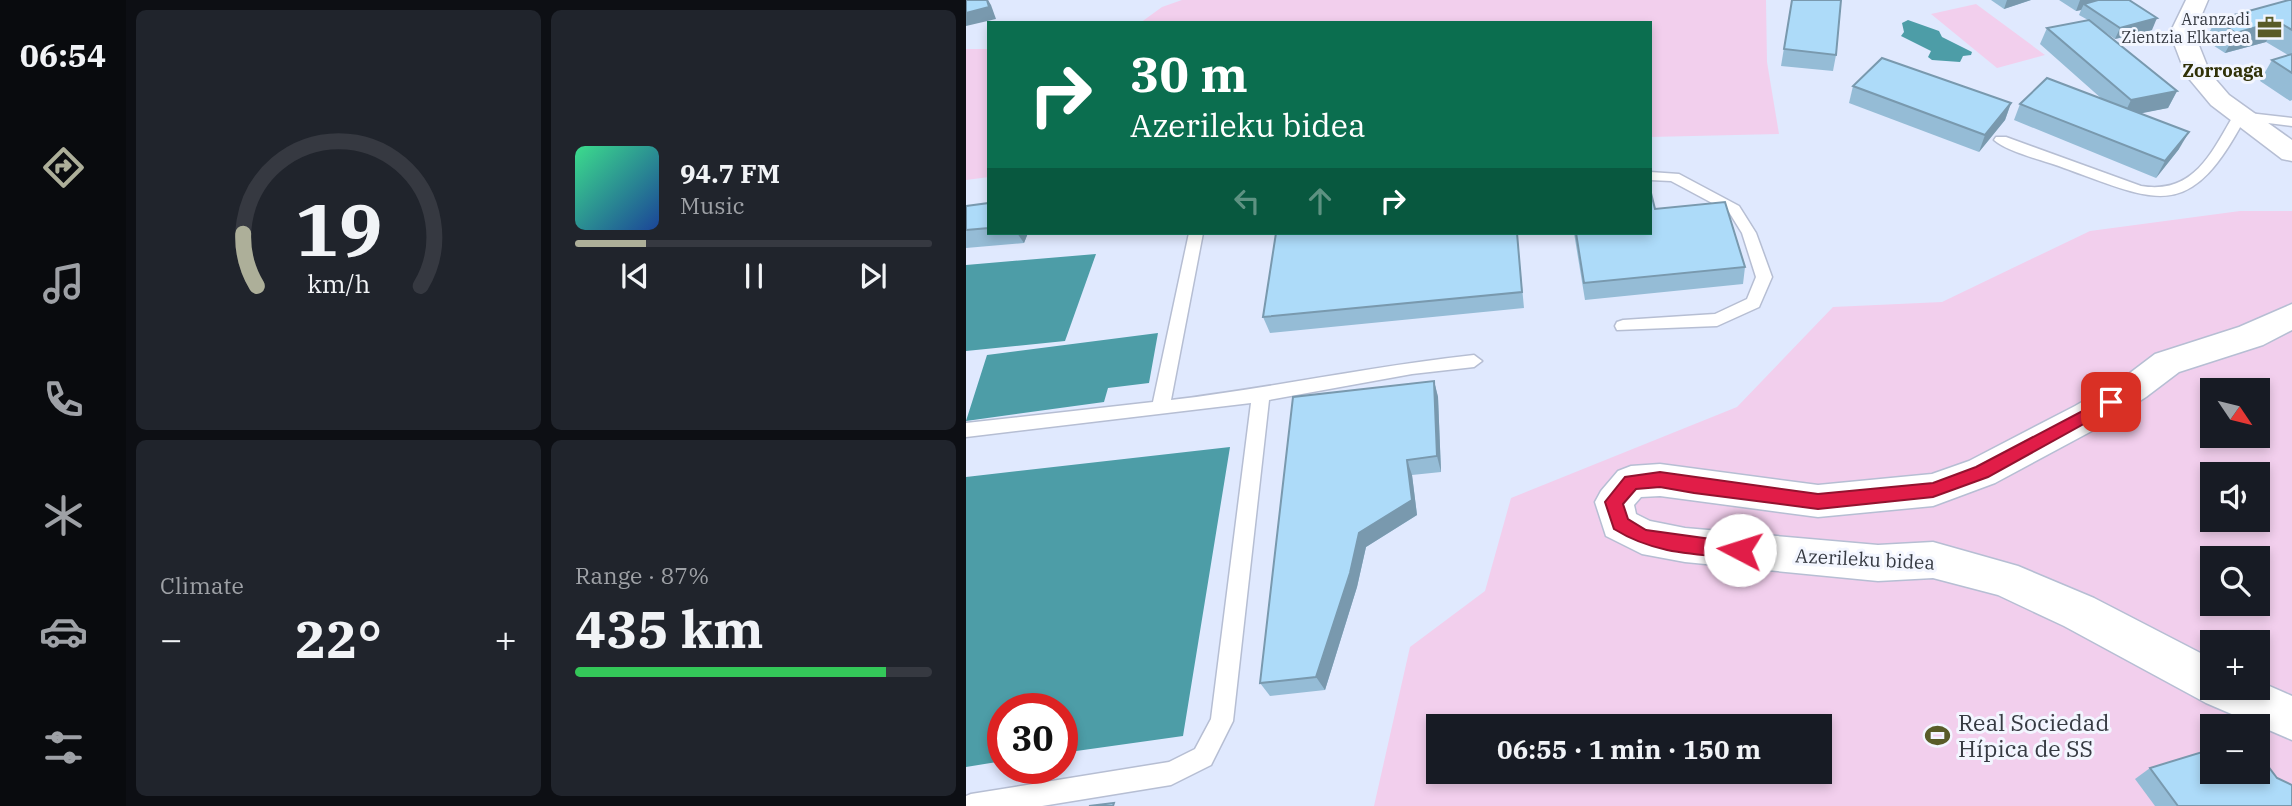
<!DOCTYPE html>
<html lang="en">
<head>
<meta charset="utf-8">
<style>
	:root { --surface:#171b24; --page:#20242c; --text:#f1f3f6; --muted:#9ea1a6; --line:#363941; --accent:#adaf99 }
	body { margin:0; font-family:"IBM Plex Serif",serif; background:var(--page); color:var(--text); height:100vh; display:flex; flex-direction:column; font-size:26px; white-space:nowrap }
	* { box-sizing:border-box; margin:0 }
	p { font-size:23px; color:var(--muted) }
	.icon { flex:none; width:38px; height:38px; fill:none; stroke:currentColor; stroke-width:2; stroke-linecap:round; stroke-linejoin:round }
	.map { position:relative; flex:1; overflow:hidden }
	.panel { display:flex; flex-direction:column; gap:10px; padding:10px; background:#0d0f14; width:840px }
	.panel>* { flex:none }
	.hud { position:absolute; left:21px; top:21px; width:665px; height:214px; border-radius:0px; box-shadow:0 4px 10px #0003; background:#0b6e4f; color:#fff; overflow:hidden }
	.needle { width:46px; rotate:125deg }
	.tools { position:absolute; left:1234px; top:378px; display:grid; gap:14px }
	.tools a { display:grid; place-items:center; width:70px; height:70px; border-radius:0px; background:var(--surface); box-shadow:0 4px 10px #0003; font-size:35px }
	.speed { position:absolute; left:21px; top:693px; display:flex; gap:14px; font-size:35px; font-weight:700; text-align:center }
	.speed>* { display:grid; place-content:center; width:91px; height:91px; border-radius:50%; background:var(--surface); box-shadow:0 4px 10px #0003; line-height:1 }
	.speed .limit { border:10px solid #d22; background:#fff; color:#111 }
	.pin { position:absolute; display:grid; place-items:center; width:60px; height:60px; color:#fff; margin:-30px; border-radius:14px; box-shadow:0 4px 10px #0006 }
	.me { position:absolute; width:77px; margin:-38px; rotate:275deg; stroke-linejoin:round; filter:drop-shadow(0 0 5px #0008) }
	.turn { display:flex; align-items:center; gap:24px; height:147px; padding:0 28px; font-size:32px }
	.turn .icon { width:91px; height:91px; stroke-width:2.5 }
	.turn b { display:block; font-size:49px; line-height:60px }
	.lanes { display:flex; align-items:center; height:66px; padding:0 28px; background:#0003; justify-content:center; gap:35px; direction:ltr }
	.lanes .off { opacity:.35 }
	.big { font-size:52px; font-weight:700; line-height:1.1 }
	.panel .card { flex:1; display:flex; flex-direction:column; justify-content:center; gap:10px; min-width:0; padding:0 24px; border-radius:10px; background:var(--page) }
	.panel .dial { align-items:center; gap:0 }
	.dial svg { height:182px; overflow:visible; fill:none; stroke:var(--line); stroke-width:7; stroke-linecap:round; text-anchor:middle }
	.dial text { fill:var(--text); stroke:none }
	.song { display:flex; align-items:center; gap:21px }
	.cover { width:84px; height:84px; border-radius:10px; background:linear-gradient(135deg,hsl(150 70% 55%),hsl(220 70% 35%)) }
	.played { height:7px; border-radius:4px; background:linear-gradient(90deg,var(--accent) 20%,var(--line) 20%) }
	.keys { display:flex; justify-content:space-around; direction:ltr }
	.heat { display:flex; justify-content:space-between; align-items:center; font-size:38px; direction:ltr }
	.charge { height:10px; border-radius:5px; background:linear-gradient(90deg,#34c759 87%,var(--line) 0) }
	.panel .tiles { flex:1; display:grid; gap:10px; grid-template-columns:repeat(2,1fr) }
	.trip { position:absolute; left:460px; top:714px; width:406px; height:70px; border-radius:0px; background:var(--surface); box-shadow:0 4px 10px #0003; font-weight:700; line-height:70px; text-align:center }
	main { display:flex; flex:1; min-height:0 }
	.tabs { display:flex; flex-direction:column; width:126px; justify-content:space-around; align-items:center; background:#090b0e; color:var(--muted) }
	.tabs .icon { width:49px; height:49px }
	.tabs .current { color:var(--accent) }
	.tabs b { font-size:32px; color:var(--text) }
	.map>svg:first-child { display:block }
	.green { fill:#f2cfed; fill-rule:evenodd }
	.water { fill:#4d9da7 }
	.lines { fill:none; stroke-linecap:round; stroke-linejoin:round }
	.lane-casing { stroke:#b6bed3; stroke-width:3 }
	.street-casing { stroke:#b6bed3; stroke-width:3 }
	.lane { fill:#fff; fill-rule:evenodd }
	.street { fill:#fff; fill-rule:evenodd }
	.wall { fill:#95bcd6 }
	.shaded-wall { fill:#7999ae }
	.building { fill:#addbf9; stroke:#7999ae; stroke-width:2 }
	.route { fill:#e11d48; stroke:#92132f; stroke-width:2 }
	.labels { text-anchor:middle; stroke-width:6; stroke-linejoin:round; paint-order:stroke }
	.far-poi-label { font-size:16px; fill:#363a42; stroke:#f3f6ff; text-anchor:end }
	.far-neighbourhood-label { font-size:18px; font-weight:bold; fill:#303107; stroke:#f3f6ff }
	.street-label { font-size:19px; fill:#363a42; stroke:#f3f6ff }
	.near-poi-label { font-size:23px; fill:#363a42; stroke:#f3f6ff; text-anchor:start }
</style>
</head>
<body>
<main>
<nav class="tabs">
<b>06:54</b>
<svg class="icon current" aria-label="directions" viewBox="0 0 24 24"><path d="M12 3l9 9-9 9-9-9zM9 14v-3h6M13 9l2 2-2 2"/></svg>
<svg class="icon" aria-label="music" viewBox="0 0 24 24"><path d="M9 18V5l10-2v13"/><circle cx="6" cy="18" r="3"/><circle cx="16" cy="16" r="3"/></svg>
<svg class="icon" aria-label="phone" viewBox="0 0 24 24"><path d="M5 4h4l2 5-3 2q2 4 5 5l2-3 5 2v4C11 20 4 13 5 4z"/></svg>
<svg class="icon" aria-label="climate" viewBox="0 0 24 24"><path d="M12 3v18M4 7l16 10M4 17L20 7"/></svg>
<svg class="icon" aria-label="car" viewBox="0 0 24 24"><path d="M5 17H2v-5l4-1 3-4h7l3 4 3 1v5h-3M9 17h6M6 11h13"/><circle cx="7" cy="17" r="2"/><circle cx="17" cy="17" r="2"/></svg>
<svg class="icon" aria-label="filters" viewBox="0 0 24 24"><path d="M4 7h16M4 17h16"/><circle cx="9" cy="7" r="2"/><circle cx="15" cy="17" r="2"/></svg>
</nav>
<section class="panel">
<div class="tiles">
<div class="card dial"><svg viewBox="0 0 100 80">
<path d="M14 69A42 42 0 1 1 86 69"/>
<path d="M14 69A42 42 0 0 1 8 46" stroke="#adaf99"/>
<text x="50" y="56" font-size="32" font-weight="700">19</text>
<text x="50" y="72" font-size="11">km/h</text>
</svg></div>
<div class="card">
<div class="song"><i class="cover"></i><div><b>94.7 FM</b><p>Music</p></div></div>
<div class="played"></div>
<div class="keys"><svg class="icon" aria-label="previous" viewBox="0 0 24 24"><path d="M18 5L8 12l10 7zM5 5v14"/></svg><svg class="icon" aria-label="pause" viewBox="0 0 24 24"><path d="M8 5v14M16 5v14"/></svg><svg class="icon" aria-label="next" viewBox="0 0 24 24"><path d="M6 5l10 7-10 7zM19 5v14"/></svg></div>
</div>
<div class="card"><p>Climate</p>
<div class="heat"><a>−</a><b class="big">22°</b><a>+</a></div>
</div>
<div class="card"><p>Range · 87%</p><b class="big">435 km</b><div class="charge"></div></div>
</div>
</section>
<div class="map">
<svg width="1326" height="806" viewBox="0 0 1326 806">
	<rect width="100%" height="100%" fill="#e0e9fe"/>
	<g class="green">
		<path d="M 216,0 L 800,0 L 801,62 L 813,134 L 684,137 L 684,23 L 174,23 L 196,7 Z"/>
		<path d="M 1010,4 L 1079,55 L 1031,68 L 965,14 Z"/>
		<path d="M 0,49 L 23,49 L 23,177 L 0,180 Z"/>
		<path d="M 1274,211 L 1326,211 L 1326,806 L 408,806 L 444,647 L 519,591 L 545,498 L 771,407 L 867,307 L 976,302 L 1124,231 ZM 1246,390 L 1292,390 L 1292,436 L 1246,436 ZM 1246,474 L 1292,474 L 1292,520 L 1246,520 ZM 1246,558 L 1292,558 L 1292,604 L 1246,604 ZM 1246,642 L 1292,642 L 1292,688 L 1246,688 ZM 472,726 L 854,726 L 854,772 L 472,772 ZM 1246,726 L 1292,726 L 1292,772 L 1246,772 Z"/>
	</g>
	<g class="water">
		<path d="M 942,20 L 973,31 L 976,37 L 1006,52 L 1005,55 L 997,56 L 994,62 L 966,60 L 962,57 L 965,51 L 935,36 L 938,32 L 936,23 Z"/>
		<path d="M 130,254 L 99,341 L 0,351 L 0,265 Z"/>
		<path d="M 192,333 L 183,383 L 142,388 L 138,402 L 0,421 L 21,355 Z"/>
		<path d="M 264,447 L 217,736 L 96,753 L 96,709 L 37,709 L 37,761 L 0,767 L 0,477 Z"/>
	</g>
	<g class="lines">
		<defs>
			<g id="lane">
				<path d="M 1274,112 L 1326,118 L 1326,126 L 1278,120 C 1223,223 1192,202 1098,168 C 1080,161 1041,152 1028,140 L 1030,137 L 1040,137 L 1175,186 C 1229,195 1246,151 1269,113 Z"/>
				<path d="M 684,172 L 713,174 L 773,206 L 790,233 L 806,277 L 793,307 L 751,326 L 651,330 L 649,326 L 651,322 L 657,320 L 749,314 L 781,299 L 790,277 L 776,233 L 763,212 L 705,181 L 684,180 Z"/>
				<path d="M 223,233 L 237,233 L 205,400 C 306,388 406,366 508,355 L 516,361 L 508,367 L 446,374 L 303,400 L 267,721 L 245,765 L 205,785 L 76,806 L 0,806 L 0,796 L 5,794 L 203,762 L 229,749 L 245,719 L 285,403 L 0,437 L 0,423 L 187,402 Z"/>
			</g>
			<g id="street">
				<path d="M 1220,0 L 1242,0 L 1228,33 L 1244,73 L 1263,95 L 1326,140 L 1326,161 L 1316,159 L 1245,105 L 1220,75 L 1204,33 Z"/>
				<path d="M 1326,304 L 1326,330 L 1297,345 L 1213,372 L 1180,397 L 1135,426 L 1029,483 L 967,506 L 852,517 L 694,496 L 675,497 L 668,505 L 670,514 L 684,521 L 719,528 L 912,545 L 967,542 L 1052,566 L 1128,598 L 1246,659 L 1246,688 L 1292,688 L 1292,681 L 1326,696 L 1326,740 L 1240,703 L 1098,626 L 1032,595 L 967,578 L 912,581 L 719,562 L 676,554 L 640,536 L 629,502 L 635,491 L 652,471 L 665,466 L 694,464 L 852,485 L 966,474 L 1003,461 L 1109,406 L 1156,379 L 1189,354 L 1273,327 Z"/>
			</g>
		</defs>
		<use href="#lane" class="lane-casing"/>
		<use href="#street" class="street-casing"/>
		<use href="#lane" class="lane"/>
		<use href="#street" class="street"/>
	</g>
	<g class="wall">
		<path d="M 826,0 L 870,55 L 867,71 L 815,66 Z"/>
		<path d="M 1025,0 L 1065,0 L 1038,9 Z"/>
		<path d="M 1093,0 L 1163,0 L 1186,30 L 1149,39 L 1136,30 L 1211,91 L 1202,108 L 1174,113 L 1213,149 L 1190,178 L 1048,120 L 1054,104 L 1136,99 L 1074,44 L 1081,28 L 1122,20 L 1113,15 L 1115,10 L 1110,11 Z"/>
		<path d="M 1326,0 L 1326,100 L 1324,101 L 1294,81 L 1306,60 L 1322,55 L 1300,42 L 1259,53 L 1239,40 L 1250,20 Z"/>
		<path d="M 887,86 L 1045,103 L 1039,120 L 1013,152 L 883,103 Z"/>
		<path d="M 23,203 L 23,233 L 62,233 L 58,243 L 0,248 L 0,206 Z"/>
		<path d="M 689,209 L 779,267 L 777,284 L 619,300 L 608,233 L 684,233 Z"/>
		<path d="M 551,233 L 558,308 L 304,333 L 297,317 Z"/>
		<path d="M 468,381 L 472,397 L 475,472 L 446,475 L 451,515 L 400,547 L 391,587 L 359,690 L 304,696 L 294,683 Z"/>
		<path d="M 1184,768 L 1311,778 L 1326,806 L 1189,806 L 1169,779 Z"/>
	</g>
	<g class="shaded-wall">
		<path d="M 21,0 L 22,0 L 25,5 L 30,19 L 0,26 L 0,13 Z"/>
		<path d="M 1041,0 L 1065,0 L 1038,9 Z"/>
		<path d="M 1114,0 L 1146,0 L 1118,4 L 1115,10 L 1110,11 Z"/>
		<path d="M 1191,18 L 1186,30 L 1149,39 L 1154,28 Z"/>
		<path d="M 1311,21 L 1300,42 L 1259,53 L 1270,33 Z"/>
		<path d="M 1211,91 L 1202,108 L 1157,117 L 1165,100 Z"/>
		<path d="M 1045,103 L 1039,120 L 1013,152 L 1019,135 Z"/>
		<path d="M 1223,132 L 1213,149 L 1190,178 L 1199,161 Z"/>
		<path d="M 51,233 L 62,233 L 58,243 Z"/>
		<path d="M 468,381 L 472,397 L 475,472 L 471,456 Z"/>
		<path d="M 441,460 L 446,475 L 451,515 L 400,547 L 391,587 L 359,690 L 350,677 L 393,533 Z"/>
	</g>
	<g class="building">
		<path d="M 0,0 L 21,0 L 23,7 L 0,13 Z"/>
		<path d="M 826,0 L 875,0 L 870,55 L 818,49 Z"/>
		<path d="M 1132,0 L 1163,0 L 1191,18 L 1154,28 L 1118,4 Z"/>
		<path d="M 1323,0 L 1326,0 L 1326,30 L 1311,21 L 1270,33 L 1250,20 Z"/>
		<path d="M 1123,20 L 1211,91 L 1165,100 L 1081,28 Z"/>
		<path d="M 1326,54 L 1326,73 L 1306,60 Z"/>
		<path d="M 916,58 L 1045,103 L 1019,135 L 887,86 Z"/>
		<path d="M 1081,78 L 1223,132 L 1199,161 L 1054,104 Z"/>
		<path d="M 684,189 L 689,209 L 759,202 L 779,267 L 618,283 L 610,233 L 684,233 Z"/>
		<path d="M 23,203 L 23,228 L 0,230 L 0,206 Z"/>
		<path d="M 310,233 L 551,233 L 556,292 L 297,317 Z"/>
		<path d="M 468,381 L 471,456 L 441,460 L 446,500 L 393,533 L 384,573 L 350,677 L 294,683 L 327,397 Z"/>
		<path d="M 1246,749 L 1246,772 L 1292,772 L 1292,753 L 1311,778 L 1326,785 L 1326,806 L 1212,806 L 1184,768 Z"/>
		<path d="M 148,803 L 147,806 L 123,806 Z"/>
	</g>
	<path class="route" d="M 1145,396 L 1153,402 L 1150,406 L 1022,477 L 967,497 L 852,509 L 728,493 L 694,487 L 670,489 L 657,504 L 662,519 L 680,530 L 781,544 L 783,550 L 781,556 L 774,558 C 728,554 688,554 648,529 L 639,502 L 659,477 L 694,472 L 852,494 L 967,483 L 1010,467 Z"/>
	<defs>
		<symbol id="office-bare" viewBox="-9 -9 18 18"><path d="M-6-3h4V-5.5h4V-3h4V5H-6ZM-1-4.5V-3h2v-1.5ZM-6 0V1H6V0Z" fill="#595b28" stroke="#f3f6ff" stroke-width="2.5" paint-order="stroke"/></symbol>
		<symbol id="stadium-bare" viewBox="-9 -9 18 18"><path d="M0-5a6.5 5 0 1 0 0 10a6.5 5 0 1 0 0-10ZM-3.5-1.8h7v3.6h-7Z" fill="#595b28" stroke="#f3f6ff" stroke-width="2.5" paint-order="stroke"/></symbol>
	</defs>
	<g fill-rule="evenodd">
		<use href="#office-bare" x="1286" y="10" width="35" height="35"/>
		<use href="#stadium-bare" x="954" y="718" width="35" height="35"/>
	</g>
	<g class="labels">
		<g class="far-poi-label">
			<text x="1284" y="25">Aranzadi<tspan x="1284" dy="18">Zientzia Elkartea</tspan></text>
		</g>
		<g class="far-neighbourhood-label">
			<text x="1257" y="77">Zorroaga</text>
		</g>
		<g class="street-label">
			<text transform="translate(899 559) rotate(3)" y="7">Azerileku bidea</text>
		</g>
		<g class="near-poi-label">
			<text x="992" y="731">Real Sociedad<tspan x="992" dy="26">Hípica de SS</tspan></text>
		</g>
	</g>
</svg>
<div class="tools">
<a><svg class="needle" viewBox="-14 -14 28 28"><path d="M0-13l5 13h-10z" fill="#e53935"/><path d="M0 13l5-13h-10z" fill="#9ea1a6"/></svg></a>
<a><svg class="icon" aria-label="sound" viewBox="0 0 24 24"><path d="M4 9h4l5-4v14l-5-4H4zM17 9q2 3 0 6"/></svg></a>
<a><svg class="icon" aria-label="search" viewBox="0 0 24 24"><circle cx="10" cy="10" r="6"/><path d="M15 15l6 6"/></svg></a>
<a>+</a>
<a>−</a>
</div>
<div class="speed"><div class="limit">30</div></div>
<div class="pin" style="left:1145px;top:402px;background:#d93025"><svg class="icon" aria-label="arrive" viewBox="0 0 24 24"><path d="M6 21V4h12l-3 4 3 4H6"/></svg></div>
<svg class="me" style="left:774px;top:550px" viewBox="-20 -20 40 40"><circle r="19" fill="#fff"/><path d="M0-13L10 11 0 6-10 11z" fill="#e11d48"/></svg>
<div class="trip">06:55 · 1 min · 150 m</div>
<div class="hud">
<div class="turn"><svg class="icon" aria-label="right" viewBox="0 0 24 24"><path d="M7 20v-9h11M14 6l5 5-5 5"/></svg><div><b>30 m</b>Azerileku bidea</div></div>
<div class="lanes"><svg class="icon off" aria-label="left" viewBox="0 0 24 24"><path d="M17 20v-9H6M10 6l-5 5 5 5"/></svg><svg class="icon off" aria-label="ahead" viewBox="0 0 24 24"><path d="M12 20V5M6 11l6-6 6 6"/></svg><svg class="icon" aria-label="right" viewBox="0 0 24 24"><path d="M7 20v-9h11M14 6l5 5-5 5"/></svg></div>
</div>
</div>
</main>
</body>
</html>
